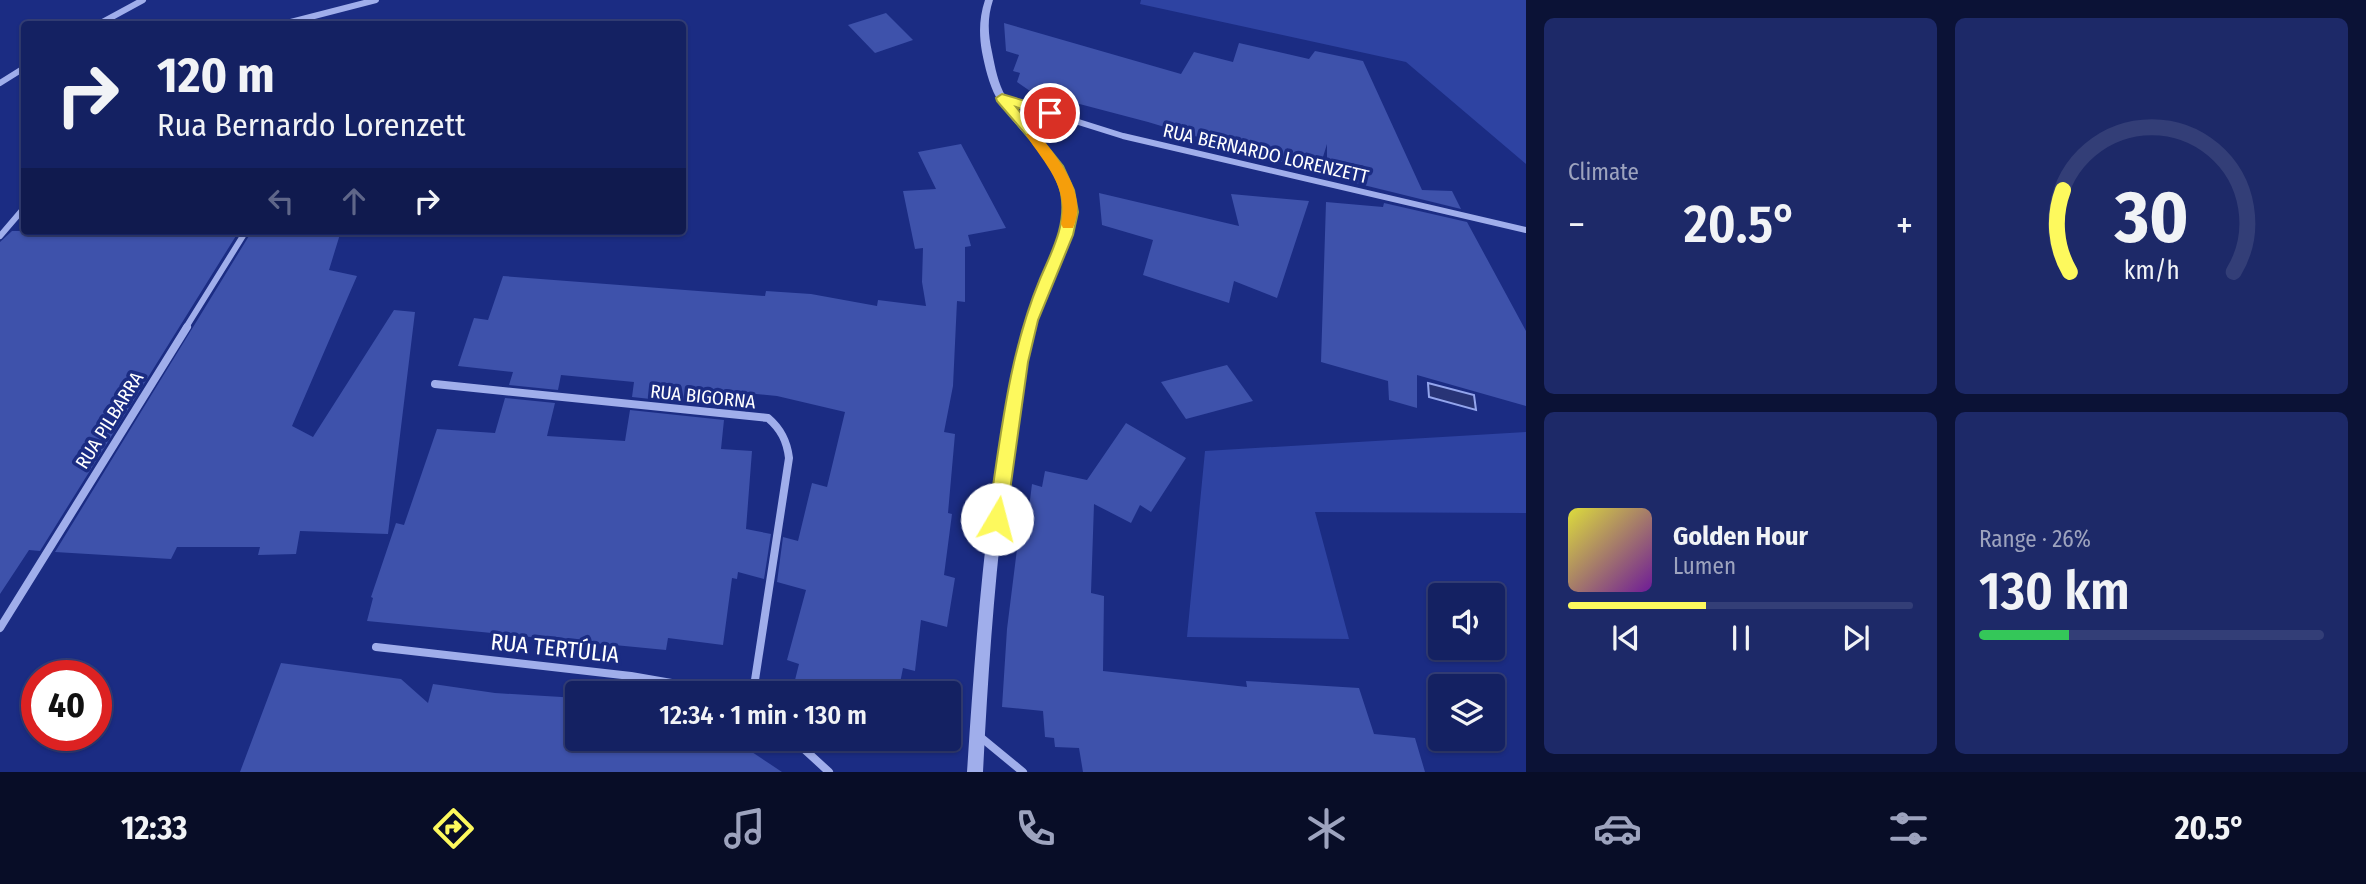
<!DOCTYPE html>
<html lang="en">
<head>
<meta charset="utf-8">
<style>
	:root { --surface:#142162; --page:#1d2968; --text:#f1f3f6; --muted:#9da3be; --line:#333e77; --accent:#fdf95d }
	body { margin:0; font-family:"Fira Sans Condensed",sans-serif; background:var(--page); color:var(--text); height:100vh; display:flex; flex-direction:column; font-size:26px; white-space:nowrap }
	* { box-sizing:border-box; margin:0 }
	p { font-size:23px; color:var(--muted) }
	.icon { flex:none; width:38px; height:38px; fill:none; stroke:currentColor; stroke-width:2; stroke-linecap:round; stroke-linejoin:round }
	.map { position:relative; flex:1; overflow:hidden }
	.sheet { display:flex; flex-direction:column; gap:18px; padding:18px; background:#0b1236; width:840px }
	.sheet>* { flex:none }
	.hud { position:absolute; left:21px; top:21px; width:665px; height:214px; border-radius:7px; box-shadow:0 2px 5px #0004,0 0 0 2px var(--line); background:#142162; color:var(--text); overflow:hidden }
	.fabs { position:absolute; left:1428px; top:583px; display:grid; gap:14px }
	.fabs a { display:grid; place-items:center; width:77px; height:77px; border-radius:7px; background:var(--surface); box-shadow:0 2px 5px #0004,0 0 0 2px var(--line); font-size:35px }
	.speed { position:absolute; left:21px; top:660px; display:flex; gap:14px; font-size:35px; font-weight:700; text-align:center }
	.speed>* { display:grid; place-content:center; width:91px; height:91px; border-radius:50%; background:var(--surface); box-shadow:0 2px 5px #0004,0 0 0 2px var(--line); line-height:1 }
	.speed .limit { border:10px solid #d22; background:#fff; color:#111 }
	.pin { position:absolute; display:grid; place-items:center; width:60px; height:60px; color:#fff; margin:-30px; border:4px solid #fff; border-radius:50%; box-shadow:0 2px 7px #0007 }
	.me { position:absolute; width:77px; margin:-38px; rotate:8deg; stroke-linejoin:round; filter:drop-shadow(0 0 5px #0008) }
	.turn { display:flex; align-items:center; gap:24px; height:147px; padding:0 21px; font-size:32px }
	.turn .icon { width:91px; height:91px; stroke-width:2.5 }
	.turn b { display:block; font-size:49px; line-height:60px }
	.lanes { display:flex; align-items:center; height:66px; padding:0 21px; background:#0003; justify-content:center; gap:35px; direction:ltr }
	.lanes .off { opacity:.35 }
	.big { font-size:52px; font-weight:600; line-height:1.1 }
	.sheet .card { flex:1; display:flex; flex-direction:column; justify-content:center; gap:10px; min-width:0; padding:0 24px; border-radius:10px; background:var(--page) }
	.sheet .dial { align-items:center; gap:0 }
	.dial svg { height:182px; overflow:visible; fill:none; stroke:var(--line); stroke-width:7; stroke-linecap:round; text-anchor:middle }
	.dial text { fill:var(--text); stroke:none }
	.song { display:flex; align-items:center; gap:21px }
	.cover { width:84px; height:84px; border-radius:10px; background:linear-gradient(135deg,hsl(60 70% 55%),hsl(280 70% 35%)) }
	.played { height:7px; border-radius:4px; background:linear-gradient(90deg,var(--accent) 40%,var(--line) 40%) }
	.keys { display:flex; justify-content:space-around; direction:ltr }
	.heat { display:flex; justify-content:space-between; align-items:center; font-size:38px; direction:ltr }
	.charge { height:10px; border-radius:5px; background:linear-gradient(90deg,#34c759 26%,var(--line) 0) }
	.sheet .tiles { flex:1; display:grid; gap:18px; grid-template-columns:repeat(2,1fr) }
	.trip { position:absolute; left:565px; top:681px; width:396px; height:70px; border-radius:7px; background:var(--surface); box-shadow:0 2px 5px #0004,0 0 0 2px var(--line); font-weight:600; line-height:70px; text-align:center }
	.menu { display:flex; height:112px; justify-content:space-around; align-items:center; background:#080d27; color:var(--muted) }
	.menu .icon { width:49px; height:49px }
	.menu .selected { color:var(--accent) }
	.menu b { font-size:32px; color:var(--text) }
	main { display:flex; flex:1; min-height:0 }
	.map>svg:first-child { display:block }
	.green { fill:#2e43a2 }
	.water { fill:#283476; stroke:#93a5ed; stroke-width:2 }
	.building { fill:#3e52ab }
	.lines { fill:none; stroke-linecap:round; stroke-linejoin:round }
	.minor-far1 { stroke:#a0aeeb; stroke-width:6 }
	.minor { stroke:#a0aeeb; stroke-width:8 }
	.tertiary { fill:#a0aeeb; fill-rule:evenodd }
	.route { fill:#fdf95d; stroke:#a4a23c; stroke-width:2 }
	.slow { fill:#f59e0b }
	.labels { text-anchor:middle; stroke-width:7; stroke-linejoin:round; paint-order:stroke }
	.street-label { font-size:19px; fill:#fff; stroke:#1b2c83 }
	.near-street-label { font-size:23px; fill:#fff; stroke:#1b2c83 }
</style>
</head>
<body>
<main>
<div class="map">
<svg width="1526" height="772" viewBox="0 0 1526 772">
	<rect width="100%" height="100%" fill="#1b2c83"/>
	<g class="green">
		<path d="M 1141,0 L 1526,0 L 1526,164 L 1406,62 L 1140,4 Z"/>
		<path d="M 1526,432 L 1526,513 L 1315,512 L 1349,639 L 1187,637 L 1205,451 Z"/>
	</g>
	<path class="water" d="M 1428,383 L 1474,395 L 1476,410 L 1429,397 Z"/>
	<g class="building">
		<path d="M 886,13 L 913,40 L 875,53 L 848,25 Z"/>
		<path d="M 1004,23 L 1181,74 L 1194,52 L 1233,62 L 1239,43 L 1309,59 L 1315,51 L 1363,61 L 1422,190 L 1452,191 L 1461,209 L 1327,176 L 1327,144 L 1318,173 L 1148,122 L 1030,91 L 1017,82 L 1020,73 L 1013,71 L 1019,55 L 1006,51 Z"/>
		<path d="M 961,144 L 1006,228 L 968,235 L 971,246 L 965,247 L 965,302 L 957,301 L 953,386 L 944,432 L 955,434 L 948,513 L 952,514 L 944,575 L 955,578 L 947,627 L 921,620 L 915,671 L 903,668 L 898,693 L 834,693 L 794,684 L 799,664 L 787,660 L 806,590 L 777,582 L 783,537 L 798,541 L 812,483 L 827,487 L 845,412 L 777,396 L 726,391 L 725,407 L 632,397 L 634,382 L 561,375 L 558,390 L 509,385 L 513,372 L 458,366 L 474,318 L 488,320 L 503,276 L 765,296 L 766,291 L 811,294 L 877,306 L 878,300 L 926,306 L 922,282 L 923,248 L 915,249 L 903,191 L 936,189 L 918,152 Z"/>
		<path d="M 1099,193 L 1239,226 L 1231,194 L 1309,201 L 1277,298 L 1234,281 L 1229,303 L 1143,275 L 1153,240 L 1102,225 Z"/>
		<path d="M 1326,202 L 1383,207 L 1384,203 L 1467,222 L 1526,331 L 1526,406 L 1417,375 L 1417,408 L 1389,400 L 1388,381 L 1321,362 Z"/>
		<path d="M 12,231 L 239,231 L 40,551 L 29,550 L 0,594 L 0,242 Z"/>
		<path d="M 252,231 L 341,231 L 329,270 L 357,276 L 292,426 L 313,437 L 394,310 L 415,312 L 388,534 L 300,531 L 296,554 L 258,555 L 260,547 L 177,547 L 171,559 L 55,552 Z"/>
		<path d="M 1227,365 L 1253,401 L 1186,419 L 1161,382 Z"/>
		<path d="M 505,398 L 555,403 L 547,436 L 625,441 L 630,410 L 724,420 L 721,449 L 752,451 L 746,529 L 771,534 L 764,579 L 738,572 L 737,579 L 732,578 L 723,645 L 668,638 L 666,650 L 367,621 L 373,598 L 371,597 L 396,523 L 404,525 L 437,429 L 495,433 Z"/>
		<path d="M 1126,423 L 1186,458 L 1151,512 L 1140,505 L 1131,523 L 1094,504 L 1091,593 L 1104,596 L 1103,671 L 1247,687 L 1246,681 L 1359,688 L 1374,734 L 1415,738 L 1425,772 L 1083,772 L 1079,748 L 1055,747 L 1054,738 L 1045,737 L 1043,711 L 1002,707 L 1007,629 L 1020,525 L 1023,507 L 1029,508 L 1032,484 L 1042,487 L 1045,471 L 1087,480 Z"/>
		<path d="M 281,663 L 401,679 L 428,703 L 433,684 L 495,693 L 578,698 L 578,738 L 731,738 L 782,772 L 240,772 Z"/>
	</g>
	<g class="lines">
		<g class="minor-far1">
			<path d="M 99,24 L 143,0"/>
			<path d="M 283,24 L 376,0"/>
			<path d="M 0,83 L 24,68"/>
			<path d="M 1002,98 L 1123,136 L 1526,230"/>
			<path d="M 0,236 L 24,208"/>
			<path d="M 185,329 L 246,231"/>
		</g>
		<g class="minor">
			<path d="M 435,384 L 768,418 C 781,429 787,441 789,458 L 753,693"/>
			<path d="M 0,628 L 187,327"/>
			<path d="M 376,647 L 631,676 L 729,693"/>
			<path d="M 978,735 L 1023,772"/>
			<path d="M 792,738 L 829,772"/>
		</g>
		<path class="tertiary" d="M 985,0 L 993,0 C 987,18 988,34 992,52 C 995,67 998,84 1006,97 C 1028,136 1076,162 1075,212 C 1075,233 1063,253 1056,272 C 1044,301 1032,331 1026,362 C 1000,497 990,635 983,772 L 967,772 C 976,635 986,497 1014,363 C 1020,332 1032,302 1044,273 C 1052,254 1064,234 1065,213 C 1066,163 1018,136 996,97 C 989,84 985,67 982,52 C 979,34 979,18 985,0 Z"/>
	</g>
	<path class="route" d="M 1002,94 L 1055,110 L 1055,116 L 1050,118 L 1016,107 L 1063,166 L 1074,190 L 1078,212 L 1073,235 L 1038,320 L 1028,362 L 1006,519 L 1003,525 L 997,527 L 991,525 L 988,519 C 1001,437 1008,356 1040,279 C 1052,251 1067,224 1061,193 C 1055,163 1017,125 997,101 L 996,98 Z"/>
	<path class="slow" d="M 1032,130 L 1037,132 C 1057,158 1089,193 1073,228 L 1063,228 L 1061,224 C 1069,187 1045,164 1026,135 Z"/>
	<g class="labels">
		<g class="street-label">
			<text transform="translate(1266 153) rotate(13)" y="7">RUA BERNARDO LORENZETT</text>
			<text transform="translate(703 396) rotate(6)" y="7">RUA BIGORNA</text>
			<text transform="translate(109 420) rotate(-58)" y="7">RUA PILBARRA</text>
		</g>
		<g class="near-street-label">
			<text transform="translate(555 648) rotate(6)" y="8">RUA TERTÚLIA</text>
		</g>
	</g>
</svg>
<div class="fabs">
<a><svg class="icon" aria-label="sound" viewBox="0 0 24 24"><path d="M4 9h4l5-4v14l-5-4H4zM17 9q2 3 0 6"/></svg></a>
<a><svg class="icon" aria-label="layers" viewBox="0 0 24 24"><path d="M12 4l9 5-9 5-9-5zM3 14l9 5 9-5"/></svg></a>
</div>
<div class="speed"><div class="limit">40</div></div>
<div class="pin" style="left:1050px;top:113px;background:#d93025"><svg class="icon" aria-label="arrive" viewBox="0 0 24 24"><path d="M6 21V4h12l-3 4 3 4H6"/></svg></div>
<svg class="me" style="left:997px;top:519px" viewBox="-20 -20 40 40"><circle r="19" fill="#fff"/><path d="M0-13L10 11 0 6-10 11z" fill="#fdf95d"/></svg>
<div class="trip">12:34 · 1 min · 130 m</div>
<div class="hud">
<div class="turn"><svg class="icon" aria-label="right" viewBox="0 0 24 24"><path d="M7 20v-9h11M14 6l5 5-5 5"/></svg><div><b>120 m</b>Rua Bernardo Lorenzett</div></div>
<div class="lanes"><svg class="icon off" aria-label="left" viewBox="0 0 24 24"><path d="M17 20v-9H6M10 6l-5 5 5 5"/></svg><svg class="icon off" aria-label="ahead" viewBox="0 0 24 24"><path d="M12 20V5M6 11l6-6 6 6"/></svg><svg class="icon" aria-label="right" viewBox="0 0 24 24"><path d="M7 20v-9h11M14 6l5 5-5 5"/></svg></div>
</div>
</div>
<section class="sheet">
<div class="tiles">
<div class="card"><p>Climate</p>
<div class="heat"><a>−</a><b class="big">20.5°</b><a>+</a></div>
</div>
<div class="card dial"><svg viewBox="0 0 100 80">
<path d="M14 69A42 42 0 1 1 86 69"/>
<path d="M14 69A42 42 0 0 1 11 33" stroke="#fdf95d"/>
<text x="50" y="56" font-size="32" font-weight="700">30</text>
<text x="50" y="72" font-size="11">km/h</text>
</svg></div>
<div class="card">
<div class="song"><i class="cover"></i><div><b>Golden Hour</b><p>Lumen</p></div></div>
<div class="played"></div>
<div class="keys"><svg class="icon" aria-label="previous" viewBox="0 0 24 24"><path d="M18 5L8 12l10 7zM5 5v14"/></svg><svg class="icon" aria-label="pause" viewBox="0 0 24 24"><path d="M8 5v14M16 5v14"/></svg><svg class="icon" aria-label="next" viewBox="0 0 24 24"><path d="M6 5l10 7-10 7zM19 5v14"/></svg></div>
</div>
<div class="card"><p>Range · 26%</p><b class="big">130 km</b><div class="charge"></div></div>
</div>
</section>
</main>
<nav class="menu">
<b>12:33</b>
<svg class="icon selected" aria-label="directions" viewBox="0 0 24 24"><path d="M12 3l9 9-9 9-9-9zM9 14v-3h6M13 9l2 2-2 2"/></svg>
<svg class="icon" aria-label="music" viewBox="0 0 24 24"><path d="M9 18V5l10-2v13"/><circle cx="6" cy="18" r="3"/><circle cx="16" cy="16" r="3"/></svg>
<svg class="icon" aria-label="phone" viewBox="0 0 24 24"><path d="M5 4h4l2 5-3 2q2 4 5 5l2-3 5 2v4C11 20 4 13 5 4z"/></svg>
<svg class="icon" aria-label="climate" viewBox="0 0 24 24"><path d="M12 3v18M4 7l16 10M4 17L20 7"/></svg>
<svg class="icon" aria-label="car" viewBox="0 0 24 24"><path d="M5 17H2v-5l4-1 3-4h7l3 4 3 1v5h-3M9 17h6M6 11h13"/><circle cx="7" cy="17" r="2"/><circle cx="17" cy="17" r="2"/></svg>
<svg class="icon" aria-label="filters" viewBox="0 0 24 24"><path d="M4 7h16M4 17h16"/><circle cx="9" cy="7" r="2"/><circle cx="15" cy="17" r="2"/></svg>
<b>20.5°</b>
</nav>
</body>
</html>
